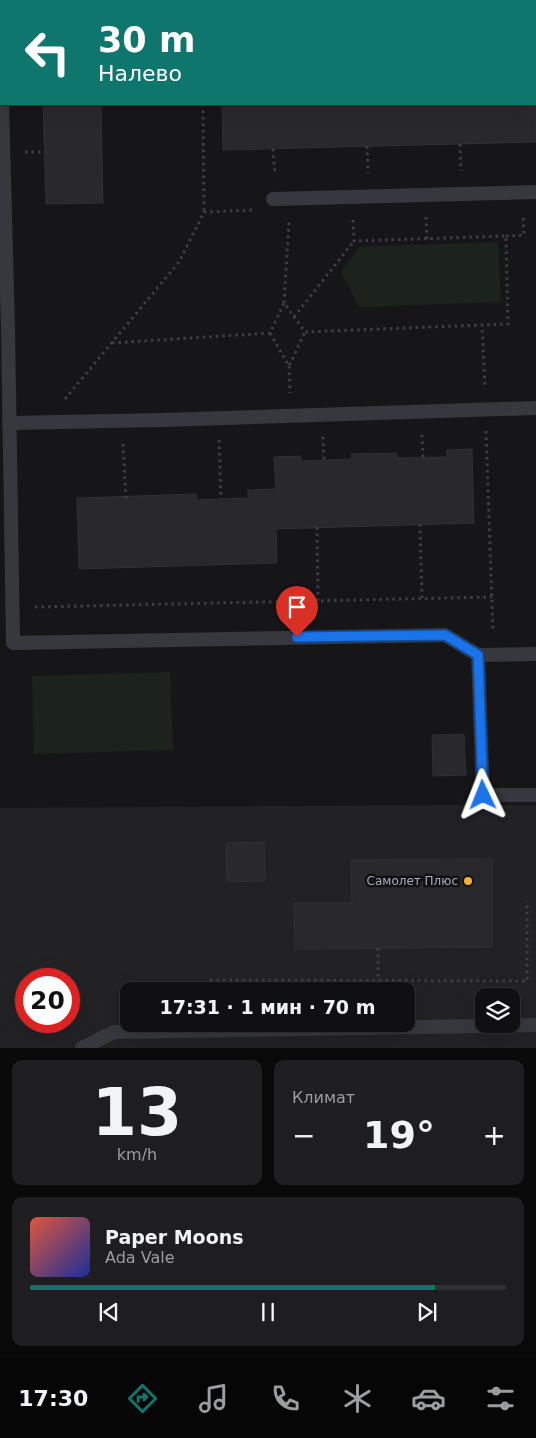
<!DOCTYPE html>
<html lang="ru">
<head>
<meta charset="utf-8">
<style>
	:root { --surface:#101012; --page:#1e1e20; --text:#f1f3f6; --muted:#9c9d9f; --line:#303032; --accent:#0f766e }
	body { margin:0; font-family:"DejaVu Sans",sans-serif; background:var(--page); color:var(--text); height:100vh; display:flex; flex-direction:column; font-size:19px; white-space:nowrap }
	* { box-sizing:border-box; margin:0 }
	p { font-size:16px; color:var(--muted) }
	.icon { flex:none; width:28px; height:28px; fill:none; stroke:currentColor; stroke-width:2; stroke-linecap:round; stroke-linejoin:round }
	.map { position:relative; height:1048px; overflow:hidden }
	.sheet { display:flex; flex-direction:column; gap:12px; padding:12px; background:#09090a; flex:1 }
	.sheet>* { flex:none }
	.guide { position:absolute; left:0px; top:0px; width:536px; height:105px; box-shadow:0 5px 20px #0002,0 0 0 1px var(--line); background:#0f766e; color:#fff; overflow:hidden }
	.tools { position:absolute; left:475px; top:988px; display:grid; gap:10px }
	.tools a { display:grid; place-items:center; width:45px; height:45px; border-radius:10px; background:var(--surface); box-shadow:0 5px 20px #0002,0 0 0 1px var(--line); font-size:25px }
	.speed { position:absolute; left:15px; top:968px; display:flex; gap:10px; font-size:25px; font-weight:700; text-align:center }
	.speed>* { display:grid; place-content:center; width:65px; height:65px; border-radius:50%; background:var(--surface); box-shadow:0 5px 20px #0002,0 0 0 1px var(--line); line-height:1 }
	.speed .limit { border:8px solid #d22; background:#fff; color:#111 }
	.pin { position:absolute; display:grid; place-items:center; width:42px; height:42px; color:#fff; margin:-51px -21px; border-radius:50% 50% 50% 0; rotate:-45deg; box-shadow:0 0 5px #0007 }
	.pin .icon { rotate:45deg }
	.me { position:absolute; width:55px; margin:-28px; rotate:358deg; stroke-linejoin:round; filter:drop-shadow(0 0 4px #0008) }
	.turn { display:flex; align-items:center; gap:18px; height:105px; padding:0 15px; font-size:22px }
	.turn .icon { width:65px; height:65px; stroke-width:2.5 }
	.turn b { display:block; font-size:35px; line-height:42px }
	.big { font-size:38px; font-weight:700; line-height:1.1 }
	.sheet .tile { flex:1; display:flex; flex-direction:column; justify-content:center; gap:8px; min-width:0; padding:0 18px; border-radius:10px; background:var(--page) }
	.sheet .dial { align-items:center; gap:0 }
	.dial b { font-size:65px; line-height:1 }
	.song { display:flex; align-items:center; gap:15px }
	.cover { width:60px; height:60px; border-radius:8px; background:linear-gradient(135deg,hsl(10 70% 55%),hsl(230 70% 35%)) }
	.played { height:5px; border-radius:2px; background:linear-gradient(90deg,var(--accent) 85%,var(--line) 85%) }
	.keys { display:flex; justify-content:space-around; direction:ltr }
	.heat { display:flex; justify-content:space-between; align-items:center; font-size:28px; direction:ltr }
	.sheet .tiles { flex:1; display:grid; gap:12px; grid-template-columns:1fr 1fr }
	.tile:last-child { grid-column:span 2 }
	.trip { position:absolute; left:120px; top:982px; width:295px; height:50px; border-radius:10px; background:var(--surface); box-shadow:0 5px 20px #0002,0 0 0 1px var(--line); font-weight:700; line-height:50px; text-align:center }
	.tabs { display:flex; height:80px; justify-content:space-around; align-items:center; background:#060607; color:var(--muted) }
	.tabs .icon { width:35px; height:35px }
	.tabs .on { color:var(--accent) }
	.tabs b { font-size:22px; color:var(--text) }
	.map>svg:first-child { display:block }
	.built { fill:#222225; fill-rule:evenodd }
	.green { fill:#1c231d }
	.building { fill:#29292c; stroke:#303034 }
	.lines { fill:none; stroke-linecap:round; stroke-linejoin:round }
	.path { stroke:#3d3f44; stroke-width:3; stroke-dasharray:2.5 4; stroke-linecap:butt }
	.lane { stroke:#37383d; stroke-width:14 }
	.route-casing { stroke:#114b97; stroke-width:12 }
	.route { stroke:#1a73e8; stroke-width:9 }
	.poi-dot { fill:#f2b134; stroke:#111113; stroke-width:2 }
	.labels { text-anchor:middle; stroke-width:5; stroke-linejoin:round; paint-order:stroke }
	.poi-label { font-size:12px; fill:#a8adb8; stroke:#111113; text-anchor:end }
</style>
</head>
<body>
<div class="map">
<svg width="536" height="1048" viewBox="0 0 536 1048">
	<rect width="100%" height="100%" fill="#161618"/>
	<path class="built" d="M 439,805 L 536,805 L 536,1048 L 0,1048 L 0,808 ZM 26,979 L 69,979 L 69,1021 L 26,1021 ZM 129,991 L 406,991 L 406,1024 L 129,1024 ZM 484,996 L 511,996 L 511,1024 L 484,1024 Z"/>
	<g class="green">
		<path d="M 498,242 L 501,302 L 359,307 L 341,272 L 360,247 Z"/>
		<path d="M 170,672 L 173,750 L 34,754 L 32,676 Z"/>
	</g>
	<g class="building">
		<path d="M 43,104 L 101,104 L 103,203 L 46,204 Z"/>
		<path d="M 222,104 L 536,104 L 536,142 L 223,150 Z"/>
		<path d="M 472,449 L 474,523 L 276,529 L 277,563 L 79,569 L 77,498 L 197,494 L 197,500 L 248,498 L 248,490 L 276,489 L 274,457 L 301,456 L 301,461 L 352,459 L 351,454 L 397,453 L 397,458 L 447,457 L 447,450 Z"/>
		<path d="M 464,734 L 466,775 L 433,776 L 432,735 Z"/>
		<path d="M 264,842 L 265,881 L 227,882 L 226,843 Z"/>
		<path d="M 492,859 L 492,947 L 295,949 L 294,903 L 352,903 L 351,860 Z"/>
	</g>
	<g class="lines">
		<g class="path">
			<path d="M 201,0 L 201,1"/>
			<path d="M 203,104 L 204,212"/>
			<path d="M 460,144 L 461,171"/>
			<path d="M 367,146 L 368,173"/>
			<path d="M 273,149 L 275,175"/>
			<path d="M 25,152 L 44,152"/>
			<path d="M 426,217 L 427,239"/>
			<path d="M 353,220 L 354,241 L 506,236 L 508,324 L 482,325"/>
			<path d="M 506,236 L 524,235 L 523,215"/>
			<path d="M 284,303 L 289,222"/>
			<path d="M 294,317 L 354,241"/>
			<path d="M 270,333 L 289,366 L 305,332"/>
			<path d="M 112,343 L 270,333 L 284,303 L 305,332 L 482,325 L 485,387"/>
			<path d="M 289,366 L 290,393"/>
			<path d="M 65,399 L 179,262 L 204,212 L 254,210"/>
			<path d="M 486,431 L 493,632"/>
			<path d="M 422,435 L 423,457"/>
			<path d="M 323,437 L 324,460"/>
			<path d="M 219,440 L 221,499"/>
			<path d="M 123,444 L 126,501"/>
			<path d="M 420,524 L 422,599"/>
			<path d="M 317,527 L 318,601"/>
			<path d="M 35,607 L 492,597"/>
			<path d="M 378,948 L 378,991"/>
			<path d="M 210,980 L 527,981 L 527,901"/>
		</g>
		<g class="lane">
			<path d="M 0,41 L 1,92"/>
			<path d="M 2,104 L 8,328 L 13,643 L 445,635 L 478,655 L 536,654"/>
			<path d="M 273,199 L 536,192"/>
			<path d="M 9,423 L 162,420 L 536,408"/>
			<path d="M 478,655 L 483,795 L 536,795"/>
			<path d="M 82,1048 L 114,1032 L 536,1025"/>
		</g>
	</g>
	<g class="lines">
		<defs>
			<path id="route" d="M 297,637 L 445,635 L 478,655 L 483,795"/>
		</defs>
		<use href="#route" class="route-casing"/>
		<use href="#route" class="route"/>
	</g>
	<circle class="poi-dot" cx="468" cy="881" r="5"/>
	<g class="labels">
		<g class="poi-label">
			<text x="458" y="885">Самолет Плюс</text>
		</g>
	</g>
</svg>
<div class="tools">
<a><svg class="icon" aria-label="layers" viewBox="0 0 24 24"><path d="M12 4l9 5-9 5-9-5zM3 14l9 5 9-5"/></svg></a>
</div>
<div class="speed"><div class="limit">20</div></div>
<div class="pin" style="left:297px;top:637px;background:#d93025"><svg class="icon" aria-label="arrive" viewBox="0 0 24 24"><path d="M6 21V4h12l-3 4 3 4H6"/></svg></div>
<svg class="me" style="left:483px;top:795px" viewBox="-20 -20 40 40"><path d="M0-17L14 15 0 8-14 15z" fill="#1a73e8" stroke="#fff" stroke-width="4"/></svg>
<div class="trip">17:31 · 1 мин · 70 m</div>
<div class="guide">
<div class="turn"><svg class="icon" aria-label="left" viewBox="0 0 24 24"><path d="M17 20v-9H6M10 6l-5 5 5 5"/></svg><div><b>30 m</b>Налево</div></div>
</div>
</div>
<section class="sheet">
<div class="tiles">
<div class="tile dial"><b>13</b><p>km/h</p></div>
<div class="tile"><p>Климат</p>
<div class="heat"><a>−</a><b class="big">19°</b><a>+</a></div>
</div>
<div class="tile">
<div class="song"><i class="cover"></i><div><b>Paper Moons</b><p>Ada Vale</p></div></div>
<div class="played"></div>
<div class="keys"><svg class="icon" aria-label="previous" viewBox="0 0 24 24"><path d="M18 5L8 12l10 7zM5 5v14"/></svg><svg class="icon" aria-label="pause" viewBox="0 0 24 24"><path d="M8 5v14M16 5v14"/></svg><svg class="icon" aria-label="next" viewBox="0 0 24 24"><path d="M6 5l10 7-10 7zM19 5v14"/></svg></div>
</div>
</div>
</section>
<nav class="tabs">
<b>17:30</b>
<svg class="icon on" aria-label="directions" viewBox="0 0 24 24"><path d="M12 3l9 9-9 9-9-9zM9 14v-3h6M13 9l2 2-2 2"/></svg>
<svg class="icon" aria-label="music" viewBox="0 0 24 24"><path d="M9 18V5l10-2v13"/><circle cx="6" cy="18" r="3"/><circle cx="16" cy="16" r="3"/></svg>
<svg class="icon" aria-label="phone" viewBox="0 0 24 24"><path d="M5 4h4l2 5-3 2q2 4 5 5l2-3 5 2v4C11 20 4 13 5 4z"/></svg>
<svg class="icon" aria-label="climate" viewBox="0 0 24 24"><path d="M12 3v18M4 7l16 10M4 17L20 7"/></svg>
<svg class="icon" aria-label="car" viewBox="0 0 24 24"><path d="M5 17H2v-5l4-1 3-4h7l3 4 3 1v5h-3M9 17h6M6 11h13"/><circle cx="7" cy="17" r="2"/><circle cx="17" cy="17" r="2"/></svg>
<svg class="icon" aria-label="filters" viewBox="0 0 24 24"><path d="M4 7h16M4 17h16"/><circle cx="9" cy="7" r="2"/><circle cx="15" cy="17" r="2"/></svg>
</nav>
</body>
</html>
